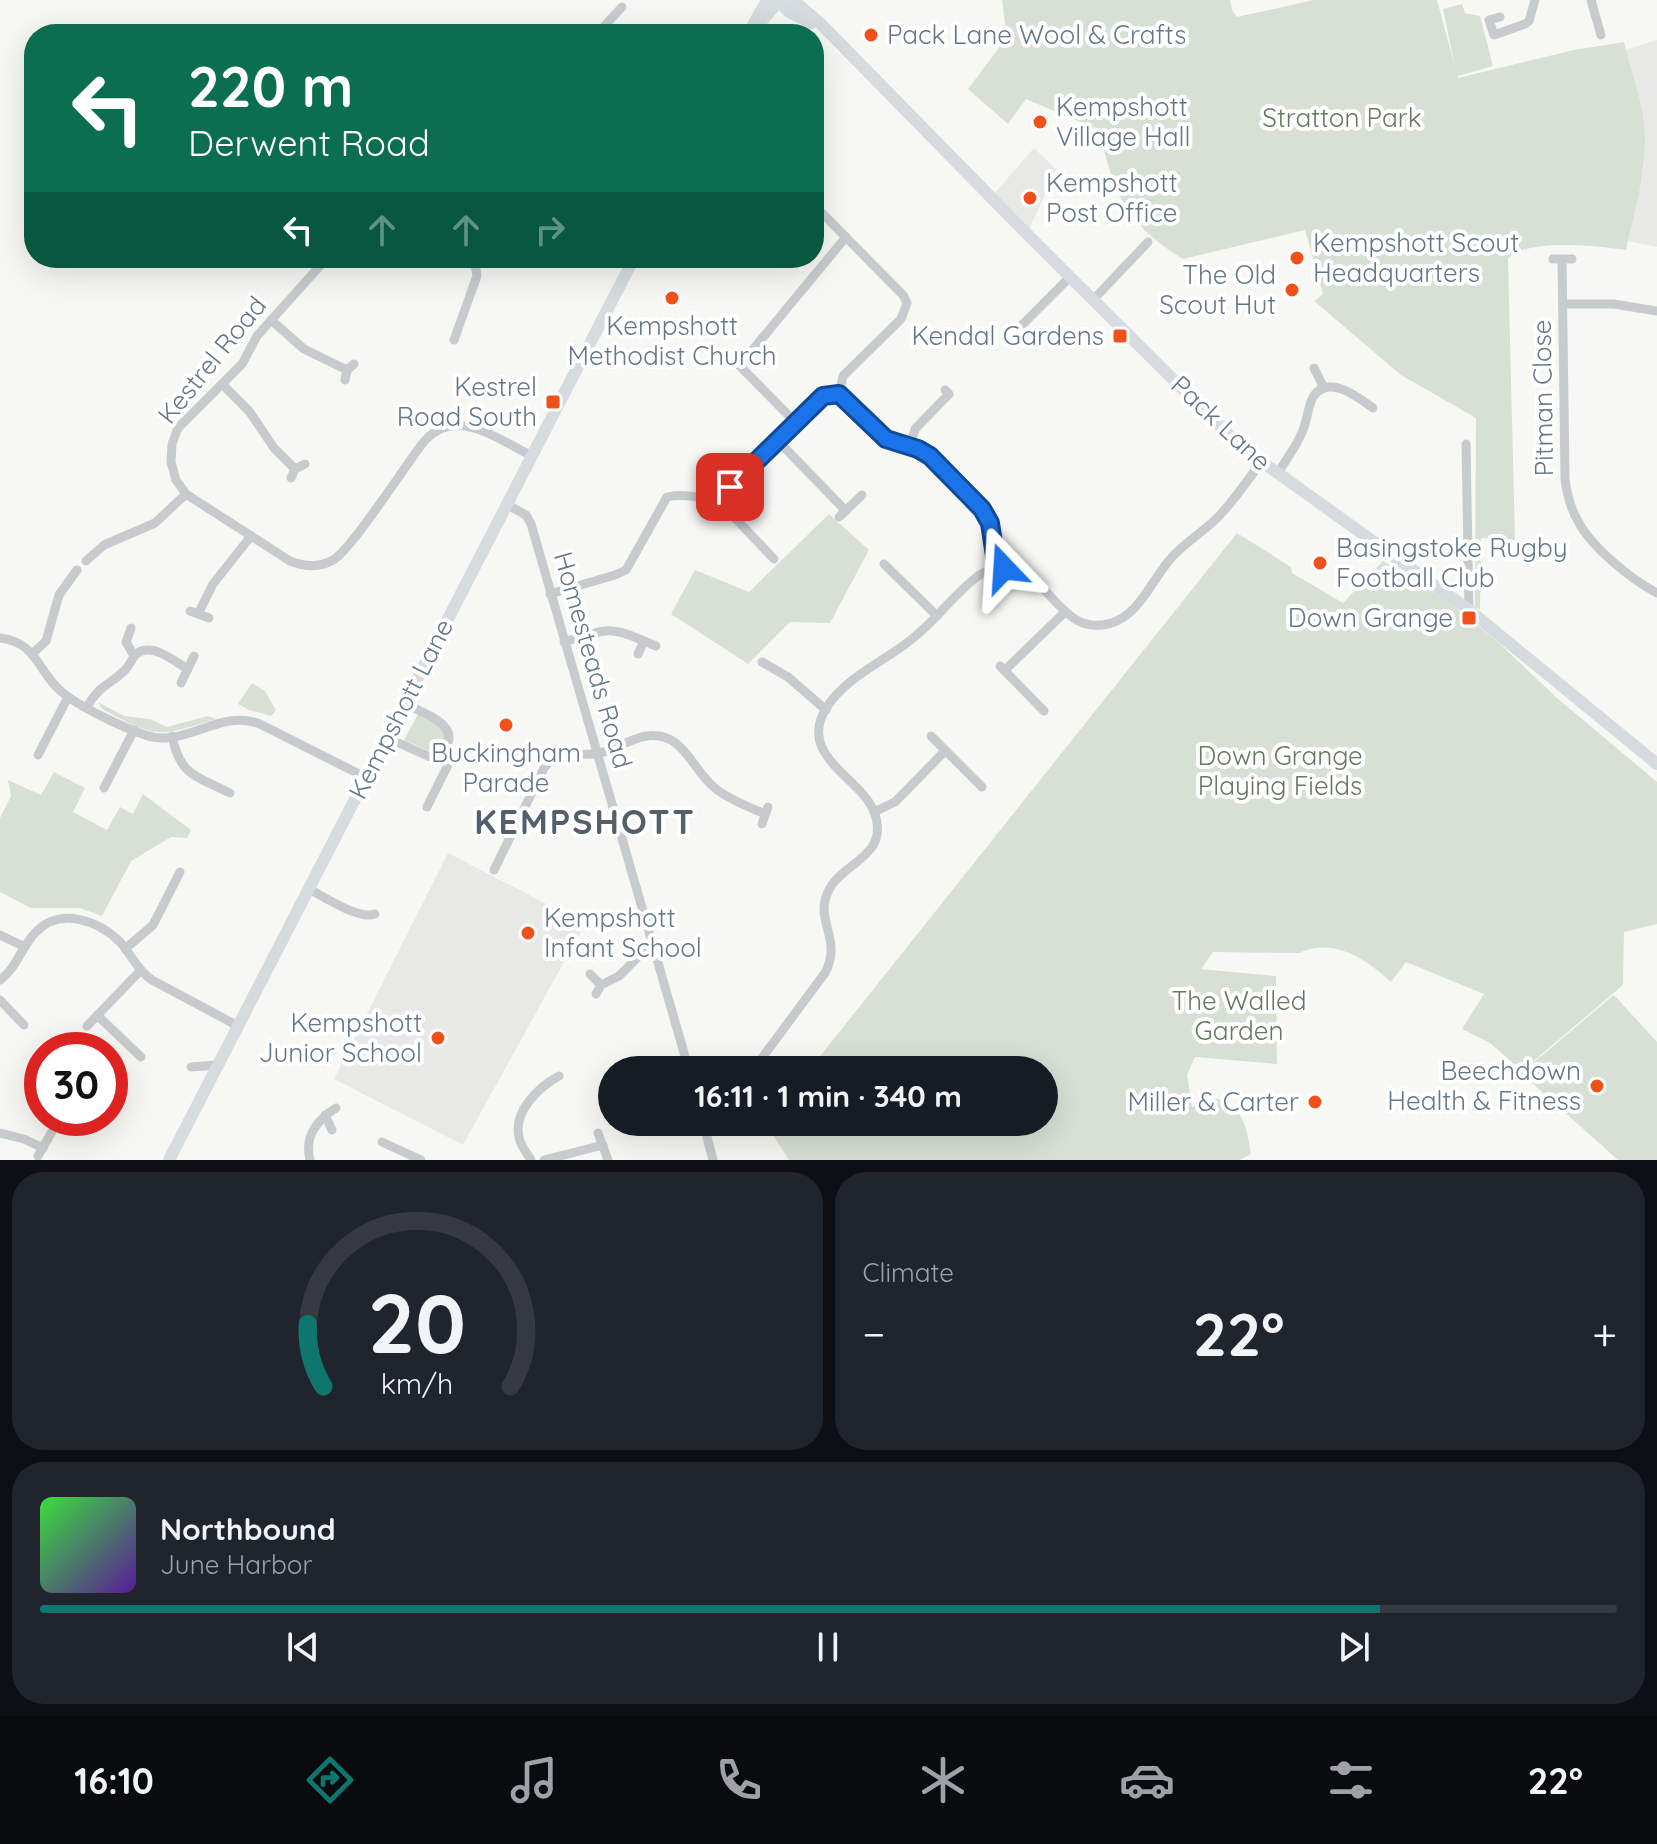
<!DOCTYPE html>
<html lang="en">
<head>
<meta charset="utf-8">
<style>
	:root { --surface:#171b24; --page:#20242c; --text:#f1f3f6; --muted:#9ea1a6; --line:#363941; --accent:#0f766e }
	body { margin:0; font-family:Quicksand,sans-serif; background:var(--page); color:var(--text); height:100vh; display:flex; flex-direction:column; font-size:30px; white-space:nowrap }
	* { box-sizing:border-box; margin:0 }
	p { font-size:26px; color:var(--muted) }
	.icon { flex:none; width:44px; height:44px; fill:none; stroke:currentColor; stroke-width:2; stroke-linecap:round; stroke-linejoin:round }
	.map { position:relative; height:1160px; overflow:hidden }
	.drawer { display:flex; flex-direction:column; gap:12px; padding:12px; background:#0d0f14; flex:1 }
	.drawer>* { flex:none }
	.guide { position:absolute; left:24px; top:24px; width:800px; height:244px; border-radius:32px; box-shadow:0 8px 32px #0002; background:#0b6e4f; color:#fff; overflow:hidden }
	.speed { position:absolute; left:24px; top:1032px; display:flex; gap:16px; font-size:40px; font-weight:700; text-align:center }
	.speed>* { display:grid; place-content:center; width:104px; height:104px; border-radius:50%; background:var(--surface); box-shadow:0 8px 32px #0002; line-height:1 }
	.speed .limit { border:12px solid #d22; background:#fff; color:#111 }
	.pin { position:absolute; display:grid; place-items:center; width:68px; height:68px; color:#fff; margin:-34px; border-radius:16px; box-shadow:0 4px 12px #0006 }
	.me { position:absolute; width:88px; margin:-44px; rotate:340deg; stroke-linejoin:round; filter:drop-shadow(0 0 6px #0008) }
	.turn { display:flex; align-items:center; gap:28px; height:168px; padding:0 32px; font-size:36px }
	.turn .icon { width:104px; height:104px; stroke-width:2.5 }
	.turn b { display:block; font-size:56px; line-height:68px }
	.lanes { display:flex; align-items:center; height:76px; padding:0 32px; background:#0003; justify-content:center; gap:40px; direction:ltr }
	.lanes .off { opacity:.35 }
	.big { font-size:60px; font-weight:700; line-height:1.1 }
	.drawer .card { flex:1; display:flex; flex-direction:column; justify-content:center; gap:12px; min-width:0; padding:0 28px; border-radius:32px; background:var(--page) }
	.drawer .dial { align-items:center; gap:0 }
	.dial svg { height:208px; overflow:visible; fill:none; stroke:var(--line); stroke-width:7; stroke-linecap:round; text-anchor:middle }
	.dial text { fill:var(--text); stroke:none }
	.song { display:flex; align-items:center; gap:24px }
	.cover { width:96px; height:96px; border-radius:12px; background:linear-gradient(135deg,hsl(120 70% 55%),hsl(270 70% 35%)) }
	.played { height:8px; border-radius:4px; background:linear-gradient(90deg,var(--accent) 85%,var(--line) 85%) }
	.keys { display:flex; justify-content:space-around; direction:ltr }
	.heat { display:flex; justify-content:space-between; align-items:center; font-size:44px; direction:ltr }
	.drawer .tiles { flex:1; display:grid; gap:12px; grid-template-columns:1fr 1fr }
	.card:last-child { grid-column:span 2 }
	.trip { position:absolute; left:598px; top:1056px; width:460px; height:80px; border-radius:40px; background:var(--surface); box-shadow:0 8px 32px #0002; font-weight:700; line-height:80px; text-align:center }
	.dock { display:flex; height:128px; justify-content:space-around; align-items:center; background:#090b0e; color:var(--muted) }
	.dock .icon { width:56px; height:56px }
	.dock .selected { color:var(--accent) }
	.dock b { font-size:36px; color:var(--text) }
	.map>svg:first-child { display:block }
	.built { fill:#e8e9e7 }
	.green { fill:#d8e0d5 }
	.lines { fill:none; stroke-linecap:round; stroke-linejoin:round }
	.street { stroke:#c7cbce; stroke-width:9 }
	.secondary { stroke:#d6dbdf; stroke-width:12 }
	.route-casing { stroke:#114b97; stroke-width:20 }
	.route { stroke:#1a73e8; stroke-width:14 }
	.poi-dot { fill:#f0511b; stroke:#fff; stroke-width:3 }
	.labels { text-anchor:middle; stroke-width:8; stroke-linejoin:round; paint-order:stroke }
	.poi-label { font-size:26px; fill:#647787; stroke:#fff; text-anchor:end }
	.park-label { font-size:26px; fill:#647960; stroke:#fff }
	.street-label { font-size:26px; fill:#647787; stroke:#fff }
	.district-label { font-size:34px; font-weight:bold; letter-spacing:2px; fill:#53606c; stroke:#fff }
</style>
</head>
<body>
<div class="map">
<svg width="1657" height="1160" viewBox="0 0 1657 1160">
	<rect width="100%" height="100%" fill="#f7f8f4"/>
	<g class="built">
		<path d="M 1657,40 L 1657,247 L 1628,241 L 1644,166 L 1645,139 L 1644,120 L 1625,50 Z"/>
		<path d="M 1034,148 L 1056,169 L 1029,230 L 993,195 Z"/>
		<path d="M 448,853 L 585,924 L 463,1145 L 334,1079 Z"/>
	</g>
	<g class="green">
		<path d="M 1002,0 L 1230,0 L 1232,10 L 1237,17 L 1314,0 L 1437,0 L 1455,67 L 1443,9 L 1462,4 L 1465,13 L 1480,16 L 1493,66 L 1458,76 L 1458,78 L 1574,50 L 1624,42 C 1630,68 1640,94 1644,121 C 1649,165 1635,208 1626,250 C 1598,246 1530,238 1508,258 L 1515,540 L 1481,538 L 1480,609 L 1475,607 L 1476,418 L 1401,375 L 1314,301 L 1323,294 L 1305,230 L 1183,259 C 1124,222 1115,195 1099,131 L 1096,127 L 1090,129 L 1085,124 L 1026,99 L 1008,124 L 968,89 L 1007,37 Z"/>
		<path d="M 829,514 L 869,550 L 830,623 L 790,622 L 748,664 L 671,614 L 695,570 L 749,592 Z"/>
		<path d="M 1237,533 L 1291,567 L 1292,573 L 1343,603 L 1383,561 L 1444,599 L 1497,641 L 1557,698 L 1657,782 L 1657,924 L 1624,932 L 1623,985 L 1522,1071 L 1490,1043 L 1462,1029 L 1484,994 L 1406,962 L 1391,982 C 1366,959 1334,937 1299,953 L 1213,952 L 1201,969 L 1276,976 L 1277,1064 L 1195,1057 L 1187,1075 L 1192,1107 L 1216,1098 C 1245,1109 1246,1126 1251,1154 L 1240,1160 L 789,1160 L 768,1127 L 771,1122 L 1044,1122 L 1044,1070 L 809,1070 Z"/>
		<path d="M 252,683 L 265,691 L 276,710 L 271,716 L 249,710 L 238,704 Z"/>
		<path d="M 98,702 L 124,716 L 150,719 L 167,727 L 208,716 L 216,719 C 157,737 157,739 102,709 Z"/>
		<path d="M 418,714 L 440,726 L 446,735 L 441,749 L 433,753 L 404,740 Z"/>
		<path d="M 54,772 L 85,788 L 73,812 L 107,830 L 120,807 L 133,814 L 143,794 L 191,830 L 187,838 L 171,837 L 131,861 L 102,916 L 80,908 L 31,908 L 0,892 L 0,818 L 11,796 L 8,780 L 41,795 Z"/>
		<path d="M 1614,995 L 1657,1042 L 1657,1160 L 1618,1160 L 1521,1073 Z"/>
	</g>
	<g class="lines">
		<g class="street">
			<path d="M 1591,0 L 1601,35"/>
			<path d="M 1500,17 L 1489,20 L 1494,35 L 1525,24 L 1529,21 L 1535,0"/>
			<path d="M 597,34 L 622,7"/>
			<path d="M 814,205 L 903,295 L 907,303 L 901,319 L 843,376 L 839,394"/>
			<path d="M 327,258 L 257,336 L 242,364 L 178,428 L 172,444 L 171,462 L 176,480 L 186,494 L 290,561 C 305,567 319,568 333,560 C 351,550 405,466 422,444 C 454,404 497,439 532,456"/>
			<path d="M 1553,259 L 1572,259"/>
			<path d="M 1562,260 L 1565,479 C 1567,494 1570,508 1578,521 C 1591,547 1632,580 1657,593"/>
			<path d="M 1093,300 L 1148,242"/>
			<path d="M 1563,304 L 1614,304 L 1657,311"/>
			<path d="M 271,320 L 304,349 L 347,370"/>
			<path d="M 1009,338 L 1070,277"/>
			<path d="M 454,340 L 477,276 L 474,258"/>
			<path d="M 728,354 L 796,423"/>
			<path d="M 740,365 L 846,237"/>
			<path d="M 1314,368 L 1324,388"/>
			<path d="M 345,380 L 347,370 L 354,364"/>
			<path d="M 222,384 L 249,411 L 274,448 L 295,469"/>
			<path d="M 778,441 L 846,511"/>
			<path d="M 1466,444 L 1469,610"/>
			<path d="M 910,447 L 915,429 L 949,394 L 945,390"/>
			<path d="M 1277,474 C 1286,460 1297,446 1303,430 C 1307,420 1308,408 1312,399 C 1326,372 1358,397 1373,408"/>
			<path d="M 291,478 L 295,469 L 305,464"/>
			<path d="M 715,497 L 774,559"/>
			<path d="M 506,504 L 526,515 L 531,524 L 689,1070"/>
			<path d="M 839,517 L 862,495"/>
			<path d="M 86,561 L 104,545 L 155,523 L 186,494"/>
			<path d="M 884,564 L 937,616"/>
			<path d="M 550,594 L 615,575 L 626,570 L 667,497 C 686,491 703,503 722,494 L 823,396 L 832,393 L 845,398 L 886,439 L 918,449 L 930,456 L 982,509 L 990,523 L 997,569"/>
			<path d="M 190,611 L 209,618"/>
			<path d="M 198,614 L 213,584 L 251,536"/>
			<path d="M 131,628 L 126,642 L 134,656"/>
			<path d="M 0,638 C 39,643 37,673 63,693 C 80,707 124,728 145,735 C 184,749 220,708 260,724 L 365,777"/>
			<path d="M 564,642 C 612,627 610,626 656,646"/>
			<path d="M 33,653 L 46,641 L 59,595 L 77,570"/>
			<path d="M 638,654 L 644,641"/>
			<path d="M 762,662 L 788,677 L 826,710"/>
			<path d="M 1000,666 L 1044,711"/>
			<path d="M 1005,670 L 1065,612"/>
			<path d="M 181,683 L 194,656"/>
			<path d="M 87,707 C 101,683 108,687 124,671 C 132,664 133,650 147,650 C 160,649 177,663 188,669"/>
			<path d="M 172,736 C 180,776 196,776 230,793"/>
			<path d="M 931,736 L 982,787"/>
			<path d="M 392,740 L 430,757 C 438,756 442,754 446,747 C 460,723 420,712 403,703"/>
			<path d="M 38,755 L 68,697"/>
			<path d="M 104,788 L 134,730"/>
			<path d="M 427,807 L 455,751 L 446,747"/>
			<path d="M 874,812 L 895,802 L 945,751"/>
			<path d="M 762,824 L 768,807"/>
			<path d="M 494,870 L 544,768 C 565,742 575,759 600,753 C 616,749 630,739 646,736 C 685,731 691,770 716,789 C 730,800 749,807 765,814"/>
			<path d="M 309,889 C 324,897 359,920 375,914"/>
			<path d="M 0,935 L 25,947"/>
			<path d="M 125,949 L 153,925 L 180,872"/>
			<path d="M 590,974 L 601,985 L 596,994"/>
			<path d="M 0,980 C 18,967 21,946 37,931 C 61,907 99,921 120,942 C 132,955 137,970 152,980 L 238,1026"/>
			<path d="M 601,985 L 619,976 L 644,951 L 652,946"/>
			<path d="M 0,1000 L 24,1025"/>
			<path d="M 97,1015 L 141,1057"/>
			<path d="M 87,1026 L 140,971"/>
			<path d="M 191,1067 L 218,1065"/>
			<path d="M 753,1070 L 825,973 C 843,939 814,921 828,892 C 841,862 889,858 875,814 C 863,778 795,756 827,707 C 846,677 885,661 912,639 C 936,620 954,594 978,576 C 988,569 1001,567 1013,569 C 1051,578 1062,635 1108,624 C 1141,616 1152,577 1174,555 C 1187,542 1202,532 1215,520 C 1233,503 1246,481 1261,463"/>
			<path d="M 325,1115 L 332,1130"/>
			<path d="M 703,1122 L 713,1160"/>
			<path d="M 0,1133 L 24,1139 L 43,1148"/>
			<path d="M 598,1133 L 608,1160"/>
			<path d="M 382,1142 L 421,1160"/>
			<path d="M 38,1156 L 58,1121"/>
			<path d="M 310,1160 C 304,1136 317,1120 336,1108"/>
			<path d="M 531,1160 C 527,1153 520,1145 519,1137 C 513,1111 539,1087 559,1076"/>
			<path d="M 544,1160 L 603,1145"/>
		</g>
		<g class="secondary">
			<path d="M 778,0 L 789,12 L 811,23"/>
			<path d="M 793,0 L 820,23 L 1022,229 L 1240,446 L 1469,610 L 1657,764"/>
			<path d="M 753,25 L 767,0"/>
			<path d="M 751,33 L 780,0"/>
			<path d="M 169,1160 L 634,258"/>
		</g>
	</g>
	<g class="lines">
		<defs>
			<path id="route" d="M 730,487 L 823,396 L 839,394 L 886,439 L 918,449 L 930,456 L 982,509 L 990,523 L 997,569 L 1004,568"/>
		</defs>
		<use href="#route" class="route-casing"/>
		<use href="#route" class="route"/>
	</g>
	<g class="poi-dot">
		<circle cx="871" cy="35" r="8"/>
		<circle cx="1040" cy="122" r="8"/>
		<circle cx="1030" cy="198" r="8"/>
		<circle cx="1297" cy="258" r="8"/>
		<circle cx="1292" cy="290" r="8"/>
		<circle cx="672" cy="298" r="8"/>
		<rect x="1112" y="328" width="16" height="16" rx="4"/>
		<rect x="545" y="394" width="16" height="16" rx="4"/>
		<circle cx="1320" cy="563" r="8"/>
		<rect x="1461" y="610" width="16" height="16" rx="4"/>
		<circle cx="506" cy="725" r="8"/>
		<circle cx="528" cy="933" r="8"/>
		<circle cx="438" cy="1038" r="8"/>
		<circle cx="1597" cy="1086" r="8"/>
		<circle cx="1315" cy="1102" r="8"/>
	</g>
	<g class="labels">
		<g class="poi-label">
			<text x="887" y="44" text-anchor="start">Pack Lane Wool &amp; Crafts</text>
			<text x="1056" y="116" text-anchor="start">Kempshott<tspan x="1056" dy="30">Village Hall</tspan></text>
			<text x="1046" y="192" text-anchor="start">Kempshott<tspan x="1046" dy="30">Post Office</tspan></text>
			<text x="1313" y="252" text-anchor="start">Kempshott Scout<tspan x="1313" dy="30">Headquarters</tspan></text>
			<text x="1276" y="284">The Old<tspan x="1276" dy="30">Scout Hut</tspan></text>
			<text x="672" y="335" text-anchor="middle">Kempshott<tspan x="672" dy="30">Methodist Church</tspan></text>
			<text x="1104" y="345">Kendal Gardens</text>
			<text x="537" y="396">Kestrel<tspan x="537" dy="30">Road South</tspan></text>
			<text x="1336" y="557" text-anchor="start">Basingstoke Rugby<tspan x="1336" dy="30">Football Club</tspan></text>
			<text x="1453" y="627">Down Grange</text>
			<text x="506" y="762" text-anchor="middle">Buckingham<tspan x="506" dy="30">Parade</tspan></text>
			<text x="544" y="927" text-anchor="start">Kempshott<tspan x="544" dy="30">Infant School</tspan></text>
			<text x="422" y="1032">Kempshott<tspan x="422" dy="30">Junior School</tspan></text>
			<text x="1581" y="1080">Beechdown<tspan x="1581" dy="30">Health &amp; Fitness</tspan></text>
			<text x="1299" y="1111">Miller &amp; Carter</text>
		</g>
		<g class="park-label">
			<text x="1342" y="127">Stratton Park</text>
			<text x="1280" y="765">Down Grange<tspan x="1280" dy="30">Playing Fields</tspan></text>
			<text x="1239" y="1010">The Walled<tspan x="1239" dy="30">Garden</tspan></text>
		</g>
		<g class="street-label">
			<text transform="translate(212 360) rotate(-51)" y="9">Kestrel Road</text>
			<text transform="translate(1543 398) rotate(-91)" y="9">Pitman Close</text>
			<text transform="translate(1221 423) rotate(43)" y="9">Pack Lane</text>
			<text transform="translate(593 660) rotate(74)" y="9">Homesteads Road</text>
			<text transform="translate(401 709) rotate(-63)" y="9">Kempshott Lane</text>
		</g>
		<g class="district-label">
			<text x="585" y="834">KEMPSHOTT</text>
		</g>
	</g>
</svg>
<div class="speed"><div class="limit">30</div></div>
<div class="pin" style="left:730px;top:487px;background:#d93025"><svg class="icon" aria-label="arrive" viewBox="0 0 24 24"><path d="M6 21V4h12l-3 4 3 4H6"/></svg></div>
<svg class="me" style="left:1004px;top:568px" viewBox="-20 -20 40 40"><path d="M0-17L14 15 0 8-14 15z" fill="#1a73e8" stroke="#fff" stroke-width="4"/></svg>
<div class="trip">16:11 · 1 min · 340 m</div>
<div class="guide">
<div class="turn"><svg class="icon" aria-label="left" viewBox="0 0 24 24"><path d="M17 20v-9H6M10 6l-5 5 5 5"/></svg><div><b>220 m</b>Derwent Road</div></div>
<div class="lanes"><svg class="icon" aria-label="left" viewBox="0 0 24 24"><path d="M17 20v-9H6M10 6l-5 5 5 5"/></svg><svg class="icon off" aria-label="ahead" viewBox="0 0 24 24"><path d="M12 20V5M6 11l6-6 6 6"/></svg><svg class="icon off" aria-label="ahead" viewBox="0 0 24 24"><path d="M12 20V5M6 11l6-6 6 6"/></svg><svg class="icon off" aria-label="right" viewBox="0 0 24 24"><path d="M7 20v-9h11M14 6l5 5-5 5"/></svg></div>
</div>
</div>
<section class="drawer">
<div class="tiles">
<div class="card dial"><svg viewBox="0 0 100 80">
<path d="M14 69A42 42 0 1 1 86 69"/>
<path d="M14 69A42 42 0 0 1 8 45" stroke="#0f766e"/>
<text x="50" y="56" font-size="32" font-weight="700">20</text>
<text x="50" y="72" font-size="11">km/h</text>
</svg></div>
<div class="card"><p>Climate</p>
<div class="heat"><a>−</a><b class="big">22°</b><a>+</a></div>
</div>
<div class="card">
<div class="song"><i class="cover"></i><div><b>Northbound</b><p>June Harbor</p></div></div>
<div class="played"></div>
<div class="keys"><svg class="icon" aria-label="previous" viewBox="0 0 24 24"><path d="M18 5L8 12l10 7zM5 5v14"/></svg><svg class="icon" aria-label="pause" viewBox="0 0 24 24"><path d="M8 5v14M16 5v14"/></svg><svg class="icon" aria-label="next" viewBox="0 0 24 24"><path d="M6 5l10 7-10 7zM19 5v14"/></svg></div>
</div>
</div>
</section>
<nav class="dock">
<b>16:10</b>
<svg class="icon selected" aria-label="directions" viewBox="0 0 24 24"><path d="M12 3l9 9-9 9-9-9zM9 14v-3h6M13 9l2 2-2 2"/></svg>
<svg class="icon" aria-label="music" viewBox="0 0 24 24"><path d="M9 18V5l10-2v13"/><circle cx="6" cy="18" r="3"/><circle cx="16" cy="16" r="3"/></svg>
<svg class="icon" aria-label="phone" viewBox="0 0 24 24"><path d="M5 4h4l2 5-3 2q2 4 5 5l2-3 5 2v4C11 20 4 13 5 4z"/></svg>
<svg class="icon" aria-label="climate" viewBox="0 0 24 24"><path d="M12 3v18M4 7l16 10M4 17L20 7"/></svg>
<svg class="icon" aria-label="car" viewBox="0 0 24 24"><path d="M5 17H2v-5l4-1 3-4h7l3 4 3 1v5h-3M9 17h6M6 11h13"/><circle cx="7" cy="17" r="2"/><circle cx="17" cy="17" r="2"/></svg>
<svg class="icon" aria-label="filters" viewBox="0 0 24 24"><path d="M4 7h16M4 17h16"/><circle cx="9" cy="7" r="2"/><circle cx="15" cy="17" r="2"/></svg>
<b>22°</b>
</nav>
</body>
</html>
